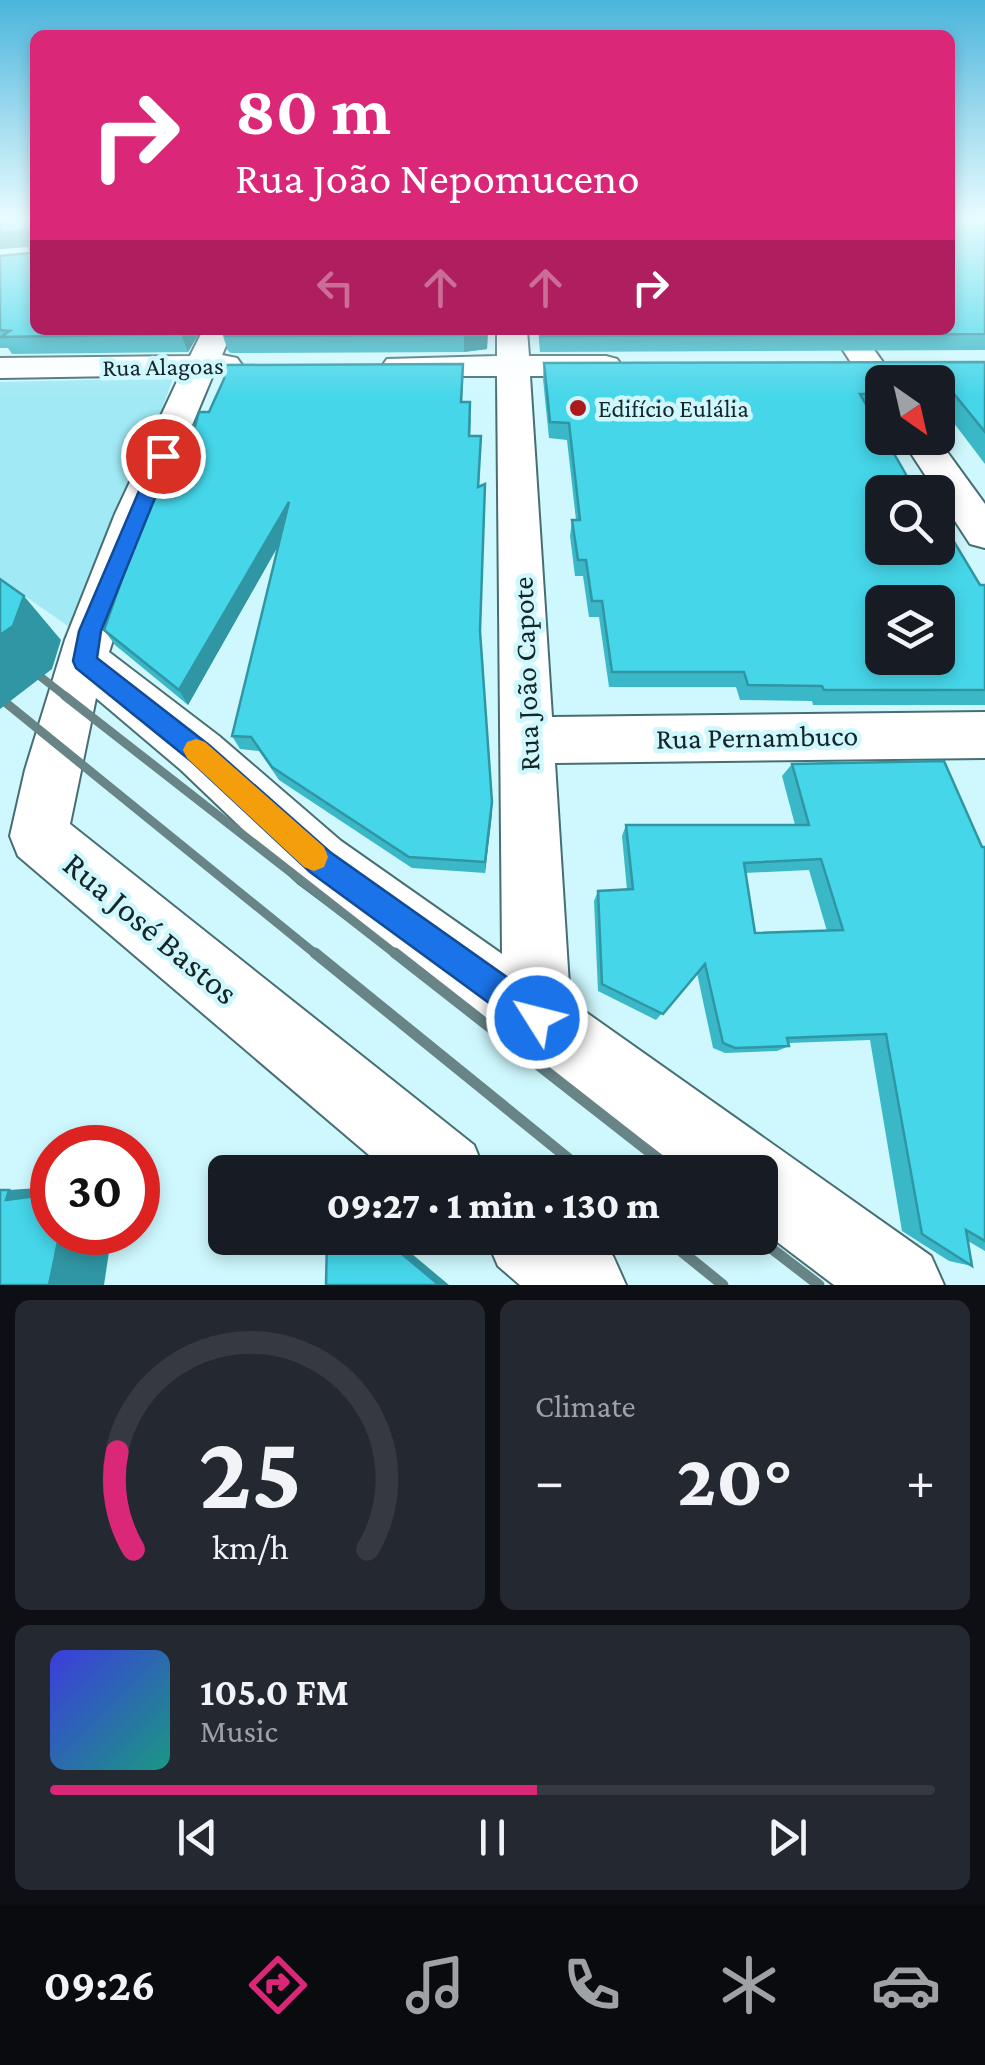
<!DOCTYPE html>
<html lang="en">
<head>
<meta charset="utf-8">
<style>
	:root { --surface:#171b24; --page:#242831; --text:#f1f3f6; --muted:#9ea1a6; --line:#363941; --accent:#db2777 }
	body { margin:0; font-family:"Crimson Pro",serif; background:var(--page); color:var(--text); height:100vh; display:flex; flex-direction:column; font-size:38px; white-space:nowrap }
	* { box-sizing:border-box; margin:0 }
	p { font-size:32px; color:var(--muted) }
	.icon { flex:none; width:55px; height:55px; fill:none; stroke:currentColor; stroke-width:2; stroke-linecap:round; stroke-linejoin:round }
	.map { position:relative; height:1285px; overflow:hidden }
	.sheet { display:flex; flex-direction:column; gap:15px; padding:15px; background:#0d0f14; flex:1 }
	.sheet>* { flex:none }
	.top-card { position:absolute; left:30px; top:30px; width:925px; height:305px; border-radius:15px; box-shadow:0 5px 15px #0003; background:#db2777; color:#fff; overflow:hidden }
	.needle { width:65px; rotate:146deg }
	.controls { position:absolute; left:865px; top:365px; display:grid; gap:20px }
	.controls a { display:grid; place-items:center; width:90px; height:90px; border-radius:15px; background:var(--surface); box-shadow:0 5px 15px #0003; font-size:50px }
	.speed { position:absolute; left:30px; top:1125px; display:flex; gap:20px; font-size:50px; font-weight:700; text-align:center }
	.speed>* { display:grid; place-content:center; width:130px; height:130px; border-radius:50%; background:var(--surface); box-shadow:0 5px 15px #0003; line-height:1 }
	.speed .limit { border:15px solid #d22; background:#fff; color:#111 }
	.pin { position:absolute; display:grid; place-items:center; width:85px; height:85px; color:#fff; margin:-42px; border:5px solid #fff; border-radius:50%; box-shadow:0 2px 10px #0007 }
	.me { position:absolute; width:110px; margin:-55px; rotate:306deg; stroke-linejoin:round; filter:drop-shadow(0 0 8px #0008) }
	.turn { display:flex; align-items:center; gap:35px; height:210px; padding:0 40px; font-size:45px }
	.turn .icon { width:130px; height:130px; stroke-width:2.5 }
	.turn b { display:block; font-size:70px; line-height:85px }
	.lanes { display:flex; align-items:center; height:95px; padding:0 40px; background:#0003; justify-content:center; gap:50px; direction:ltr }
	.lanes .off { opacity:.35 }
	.big { font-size:75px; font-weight:800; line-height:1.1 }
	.sheet .tile { flex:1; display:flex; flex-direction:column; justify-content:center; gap:15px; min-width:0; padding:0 35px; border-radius:15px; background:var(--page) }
	.sheet .dial { align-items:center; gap:0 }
	.dial svg { height:260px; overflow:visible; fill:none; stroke:var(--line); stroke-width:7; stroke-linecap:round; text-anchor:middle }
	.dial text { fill:var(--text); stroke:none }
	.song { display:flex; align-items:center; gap:30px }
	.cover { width:120px; height:120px; border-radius:15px; background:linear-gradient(135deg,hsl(240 70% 55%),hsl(170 70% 35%)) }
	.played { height:10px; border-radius:5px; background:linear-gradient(90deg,var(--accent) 55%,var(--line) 55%) }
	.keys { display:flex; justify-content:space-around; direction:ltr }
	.heat { display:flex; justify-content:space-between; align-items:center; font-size:55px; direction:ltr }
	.sheet .tiles { flex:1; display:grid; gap:15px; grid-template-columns:1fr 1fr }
	.tile:last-child { grid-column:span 2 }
	.trip { position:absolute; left:208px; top:1155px; width:570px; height:100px; border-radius:15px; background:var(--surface); box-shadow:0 5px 15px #0003; font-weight:800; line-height:100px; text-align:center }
	.menu { display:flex; height:160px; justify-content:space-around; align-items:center; background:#090b0e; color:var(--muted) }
	.menu .icon { width:70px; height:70px }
	.menu .active { color:var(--accent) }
	.menu b { font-size:45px; color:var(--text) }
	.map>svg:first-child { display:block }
	.green { fill:#a1eaf5 }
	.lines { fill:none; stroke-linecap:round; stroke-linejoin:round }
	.street-casing { stroke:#476e73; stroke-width:4 }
	.street { fill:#fff; fill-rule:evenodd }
	.rail-far2 { stroke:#688487; stroke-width:8 }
	.rail-far1 { stroke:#688487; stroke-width:9 }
	.rail { stroke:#688487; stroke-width:11 }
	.wall { fill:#3bb8c8; fill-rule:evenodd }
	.shaded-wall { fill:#3096a3 }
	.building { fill:#45d6e9; stroke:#3096a3; stroke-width:2.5; fill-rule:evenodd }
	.route { fill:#1a73e8; stroke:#114b97; stroke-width:2.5 }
	.slow { fill:#f59e0b }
	.poi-dot { fill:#ac1a1e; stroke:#cef8fe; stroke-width:4 }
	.labels { text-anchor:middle; stroke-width:9; stroke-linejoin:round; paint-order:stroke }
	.far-street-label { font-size:25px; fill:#162628; stroke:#cef8fe }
	.far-poi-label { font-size:25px; fill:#162628; stroke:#cef8fe; text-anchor:start }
	.street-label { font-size:30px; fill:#162628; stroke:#cef8fe }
	.near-street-label { font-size:35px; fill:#162628; stroke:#cef8fe }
</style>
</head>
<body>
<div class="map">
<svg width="985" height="1285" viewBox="0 0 985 1285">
	<rect width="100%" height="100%" fill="#cef8fe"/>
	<path class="green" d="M 173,378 L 81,635 L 0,579 L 0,382 Z"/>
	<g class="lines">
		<defs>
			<g id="street">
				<path d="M 203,330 L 233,330 L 222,355 L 237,358 L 242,365 L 237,372 L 213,375 L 155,514 L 109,652 L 219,736 L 341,841 L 502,954 L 497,376 L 398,376 L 387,373 L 382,366 L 387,359 L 497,356 L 497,330 L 527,330 L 529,356 L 606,356 L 617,359 L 622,366 L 617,373 L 606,376 L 530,376 L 552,717 L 985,712 L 985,758 L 555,763 L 570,1001 L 931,1256 L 944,1285 L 834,1285 L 760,1229 L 760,1172 L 685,1172 L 299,883 L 181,770 L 96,698 L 70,824 L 474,1145 L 485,1172 L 389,1172 L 18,856 L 10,836 L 25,770 L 65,640 L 115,514 L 180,375 L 0,378 L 0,358 L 190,356 Z"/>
				<path d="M 830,330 L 860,330 L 897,382 L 882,382 L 882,395 L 870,392 Z"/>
				<path d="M 901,438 L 937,438 L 985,504 L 985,548 L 970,544 Z"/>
				<path d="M 486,1238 L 590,1238 L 613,1256 L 626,1285 L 520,1285 L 498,1266 Z"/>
			</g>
		</defs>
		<use href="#street" class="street-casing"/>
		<use href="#street" class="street"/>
		<path class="rail-far2" d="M 0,645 L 69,699"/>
		<g class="rail-far1">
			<path d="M 65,696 L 398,956"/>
			<path d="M 0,698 L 318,956"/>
		</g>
		<g class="rail">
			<path d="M 315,953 L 585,1172"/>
			<path d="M 395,953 L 675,1172"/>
			<path d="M 665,1238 L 723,1285"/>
			<path d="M 758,1238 L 819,1285"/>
		</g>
	</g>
	<g class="wall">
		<path d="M 0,218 L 201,330 L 188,352 L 12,354 L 8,348 L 0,348 L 0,256 L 30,253 L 30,247 L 0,249 Z"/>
		<path d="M 985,218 L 985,350 L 540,352 L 538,330 L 950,330 Z"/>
		<path d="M 224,330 L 488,330 L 487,349 L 464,352 L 231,353 L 228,351 L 222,333 Z"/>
		<path d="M 985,362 L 985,464 L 944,410 L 938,410 L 938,382 L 882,382 L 882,410 L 869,410 L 882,492 L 980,585 L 985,585 L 985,705 L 813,705 L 812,701 L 740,700 L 736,687 L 609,687 L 599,617 L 589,617 L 583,576 L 575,576 L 570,536 L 572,520 L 576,520 L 567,440 L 549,438 L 543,379 L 544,363 Z"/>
		<path d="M 463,364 L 462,402 L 471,418 L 470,436 L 481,436 L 479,486 L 481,640 L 492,802 L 485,873 L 412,868 L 279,780 L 259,751 L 240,749 L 232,736 L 278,546 L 188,705 L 115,645 L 104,630 L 195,426 L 209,412 Z"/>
		<path d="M 792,764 L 985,847 L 985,1251 L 968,1241 L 972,1266 L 949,1261 L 902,1231 L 870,1040 L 788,1043 L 789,1046 L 777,1051 L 725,1053 L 713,1048 L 697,973 L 656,1020 L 598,991 L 594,901 L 598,891 L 627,890 L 622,836 L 626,825 L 795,825 L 782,776 ZM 809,870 L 827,931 L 755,933 L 745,873 Z"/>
	</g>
	<g class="shaded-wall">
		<path d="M 30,230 L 35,246 L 0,249 L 0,233 Z"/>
		<path d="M 184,330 L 201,330 L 188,352 L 181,334 Z"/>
		<path d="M 488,330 L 487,349 L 464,352 L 464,335 Z"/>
		<path d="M 289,502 L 294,518 L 188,705 L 179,690 Z"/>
		<path d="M 24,596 L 61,640 L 52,669 L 0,709 L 0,635 Z"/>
		<path d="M 492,802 L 492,815 L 485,873 L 485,862 Z"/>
		<path d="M 52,1187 L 52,1197 L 6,1200 L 9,1190 Z"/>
		<path d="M 60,1232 L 112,1232 L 104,1285 L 49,1285 Z"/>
		<path d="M 383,1238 L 393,1238 L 449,1285 L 439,1285 Z"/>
	</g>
	<g class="building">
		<path d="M 0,218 L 35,218 L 35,330 L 184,330 L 181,334 L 1,337 L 10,331 L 0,330 L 0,256 L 30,253 L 30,230 L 0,233 Z"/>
		<path d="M 950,218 L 985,218 L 985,334 L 541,336 L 541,330 L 950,330 Z"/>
		<path d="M 224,330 L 487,330 L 487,332 L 464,335 L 226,336 L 222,333 Z"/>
		<path d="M 985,362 L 985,432 L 954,394 L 938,394 L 938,382 L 882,382 L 882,394 L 860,394 L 882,433 L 882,438 L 885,438 L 916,492 L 882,492 L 882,548 L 938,548 L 938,515 L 980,585 L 985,585 L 985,690 L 824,690 L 822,686 L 748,685 L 744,672 L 612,672 L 602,601 L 592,601 L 586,560 L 578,560 L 572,520 L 580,520 L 569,423 L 550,422 L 544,363 ZM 882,602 L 938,602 L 938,658 L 882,658 Z"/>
		<path d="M 463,364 L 461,402 L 470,402 L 469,436 L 481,436 L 478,487 L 485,484 L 480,631 L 492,802 L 485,862 L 409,857 L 272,767 L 251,737 L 232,736 L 289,502 L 179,690 L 104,630 L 150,499 L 182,426 L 195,426 L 199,412 L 209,412 L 224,379 L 225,365 Z"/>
		<path d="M 0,579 L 24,596 L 13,626 L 0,635 Z"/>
		<path d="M 944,761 L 982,847 L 985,847 L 985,1241 L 966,1230 L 972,1266 L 922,1234 L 886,1034 L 787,1038 L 789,1046 L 735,1048 L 723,1043 L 705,964 L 663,1014 L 602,984 L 598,891 L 633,889 L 626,825 L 809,825 L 792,764 ZM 821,859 L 843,930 L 755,933 L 744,863 Z"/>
		<path d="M 0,1190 L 9,1190 L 6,1200 L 52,1194 L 52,1232 L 60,1232 L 49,1285 L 0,1285 Z"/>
		<path d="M 327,1238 L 383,1238 L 439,1285 L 326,1285 Z"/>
	</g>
	<linearGradient id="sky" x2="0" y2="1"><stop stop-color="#4bb5dc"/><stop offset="0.55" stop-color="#e9fcff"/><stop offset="1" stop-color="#e9fcff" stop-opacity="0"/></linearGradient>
	<rect width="985" height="398" fill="url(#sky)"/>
	<path class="route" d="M 163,451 L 172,456 L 101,631 L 97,658 L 209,745 L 330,852 L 549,1007 L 554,1018 L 549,1030 L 537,1035 L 526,1030 L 310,872 L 191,761 L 76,668 L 73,661 L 79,631 L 154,456 Z"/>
	<path class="slow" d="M 196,739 L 205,742 L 324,847 L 328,857 L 324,867 L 314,871 L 304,867 L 187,758 L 183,750 L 187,742 Z"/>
	<circle class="poi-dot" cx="578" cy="408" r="10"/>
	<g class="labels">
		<g class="far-street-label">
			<text transform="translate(163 366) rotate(-1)" y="9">Rua Alagoas</text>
		</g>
		<g class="far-poi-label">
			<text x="598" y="417">Edifício Eulália</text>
		</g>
		<g class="street-label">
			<text transform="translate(526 674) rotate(-92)" y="10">Rua João Capote</text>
			<text transform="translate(757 737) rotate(-1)" y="10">Rua Pernambuco</text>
		</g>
		<g class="near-street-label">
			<text transform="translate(151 928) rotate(40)" y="12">Rua José Bastos</text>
		</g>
	</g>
</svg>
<div class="controls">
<a><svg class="needle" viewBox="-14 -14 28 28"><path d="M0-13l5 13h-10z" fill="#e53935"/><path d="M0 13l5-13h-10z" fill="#9ea1a6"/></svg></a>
<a><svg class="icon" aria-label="search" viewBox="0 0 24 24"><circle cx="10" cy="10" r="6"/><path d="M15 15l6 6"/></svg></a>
<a><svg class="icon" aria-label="layers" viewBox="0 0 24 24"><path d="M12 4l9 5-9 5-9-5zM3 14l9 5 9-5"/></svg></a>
</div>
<div class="speed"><div class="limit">30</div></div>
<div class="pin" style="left:163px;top:456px;background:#d93025"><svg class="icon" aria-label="arrive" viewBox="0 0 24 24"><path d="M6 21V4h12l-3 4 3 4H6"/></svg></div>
<svg class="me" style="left:537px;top:1018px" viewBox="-20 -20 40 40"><circle r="17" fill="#1a73e8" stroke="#fff" stroke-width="3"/><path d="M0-11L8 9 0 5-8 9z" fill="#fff"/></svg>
<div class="trip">09:27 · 1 min · 130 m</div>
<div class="top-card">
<div class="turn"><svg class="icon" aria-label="right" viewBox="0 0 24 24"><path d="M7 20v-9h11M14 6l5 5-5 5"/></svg><div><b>80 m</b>Rua João Nepomuceno</div></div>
<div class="lanes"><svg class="icon off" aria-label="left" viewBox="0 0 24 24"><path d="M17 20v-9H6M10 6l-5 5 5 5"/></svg><svg class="icon off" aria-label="ahead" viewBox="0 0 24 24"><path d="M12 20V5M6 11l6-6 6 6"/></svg><svg class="icon off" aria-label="ahead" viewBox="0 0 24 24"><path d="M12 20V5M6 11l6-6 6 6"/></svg><svg class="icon" aria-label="right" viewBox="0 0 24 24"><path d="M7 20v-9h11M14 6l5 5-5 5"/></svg></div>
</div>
</div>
<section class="sheet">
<div class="tiles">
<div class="tile dial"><svg viewBox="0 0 100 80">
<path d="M14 69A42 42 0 1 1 86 69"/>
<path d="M14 69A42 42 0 0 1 9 39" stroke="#db2777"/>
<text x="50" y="56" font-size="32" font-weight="700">25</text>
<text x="50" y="72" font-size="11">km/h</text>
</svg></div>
<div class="tile"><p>Climate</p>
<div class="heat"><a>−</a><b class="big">20°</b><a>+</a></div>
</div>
<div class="tile">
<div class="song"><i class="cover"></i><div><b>105.0 FM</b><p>Music</p></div></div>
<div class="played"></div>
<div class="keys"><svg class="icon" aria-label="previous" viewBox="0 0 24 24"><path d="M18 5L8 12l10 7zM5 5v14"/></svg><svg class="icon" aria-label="pause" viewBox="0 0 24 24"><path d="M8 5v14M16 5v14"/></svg><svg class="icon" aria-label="next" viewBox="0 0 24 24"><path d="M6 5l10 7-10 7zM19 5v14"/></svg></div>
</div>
</div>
</section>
<nav class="menu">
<b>09:26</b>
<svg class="icon active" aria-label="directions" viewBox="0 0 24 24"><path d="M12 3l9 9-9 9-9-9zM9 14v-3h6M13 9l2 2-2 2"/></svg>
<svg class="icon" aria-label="music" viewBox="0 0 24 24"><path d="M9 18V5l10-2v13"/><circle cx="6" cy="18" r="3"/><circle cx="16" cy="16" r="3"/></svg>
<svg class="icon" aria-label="phone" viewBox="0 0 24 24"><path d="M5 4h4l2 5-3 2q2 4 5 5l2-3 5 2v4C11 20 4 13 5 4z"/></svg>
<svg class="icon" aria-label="climate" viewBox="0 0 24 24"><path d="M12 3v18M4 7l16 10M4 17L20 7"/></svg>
<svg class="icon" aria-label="car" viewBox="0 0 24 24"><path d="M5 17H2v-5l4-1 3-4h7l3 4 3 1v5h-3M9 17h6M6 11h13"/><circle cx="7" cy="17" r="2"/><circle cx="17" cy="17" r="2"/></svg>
</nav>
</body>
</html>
